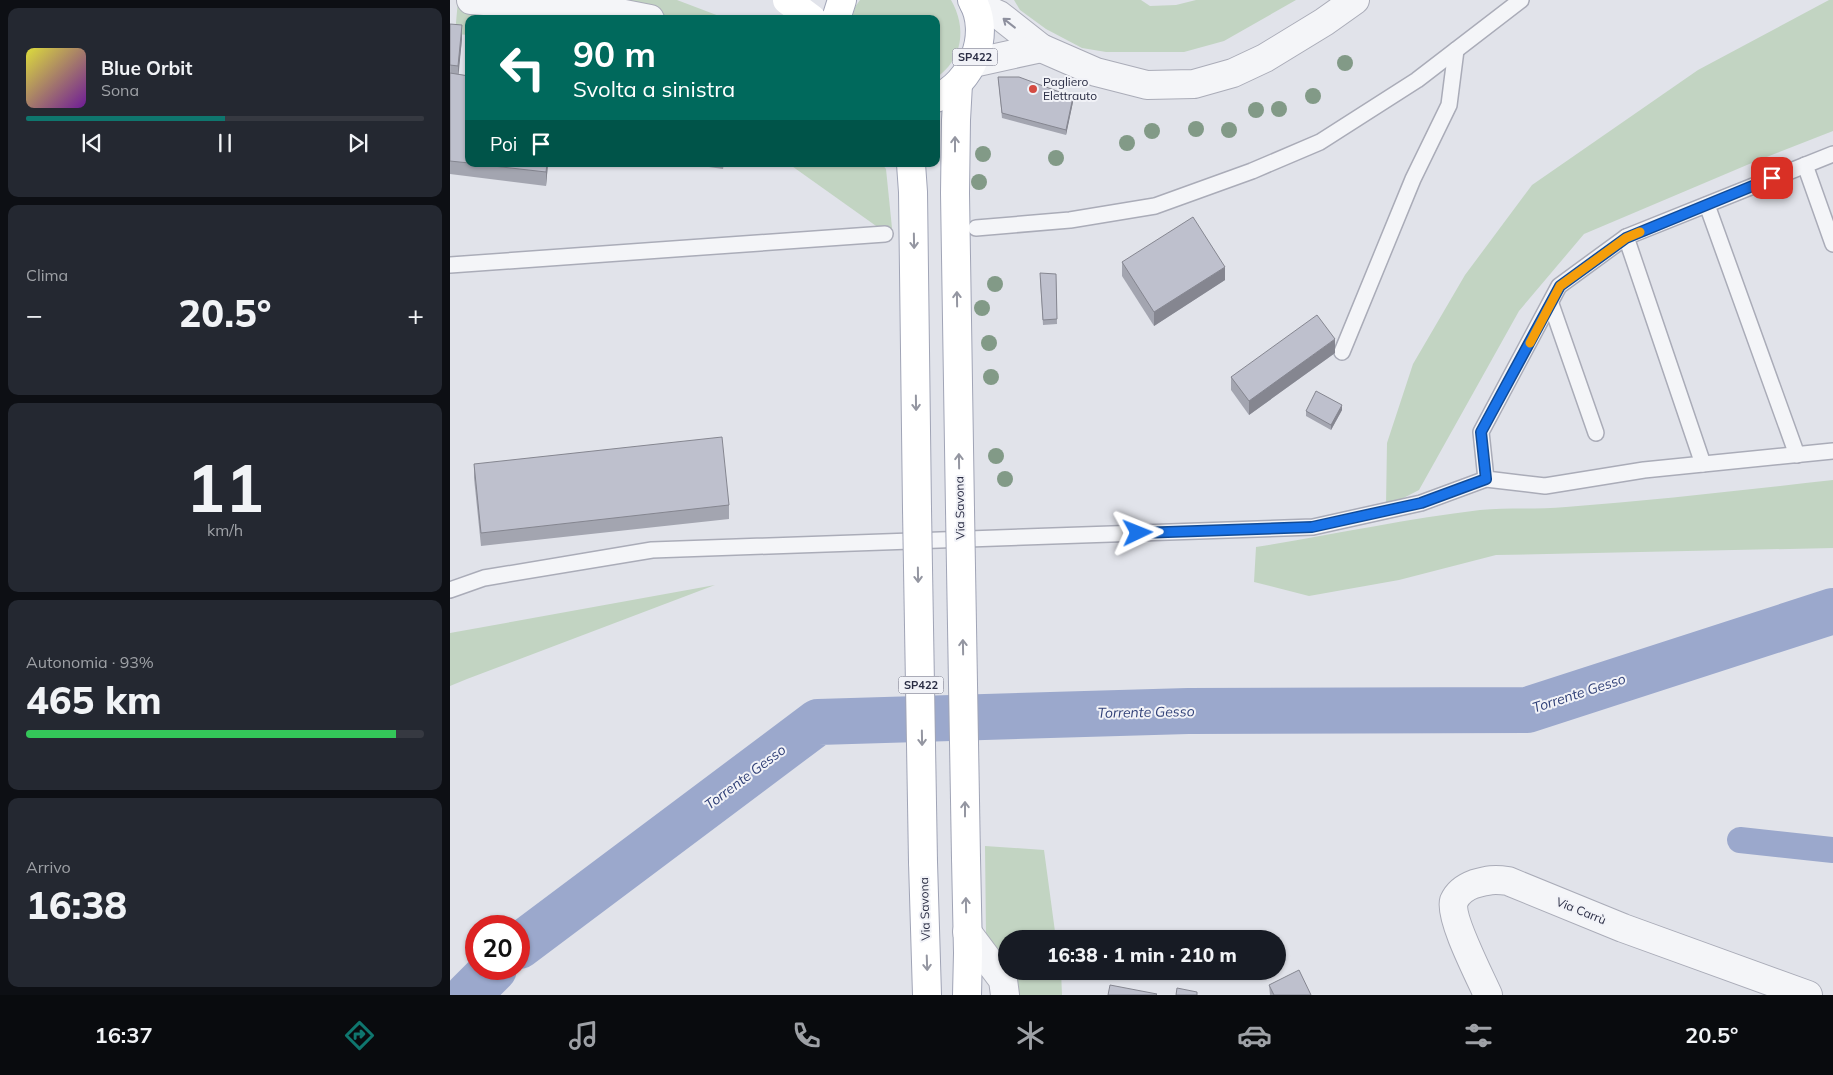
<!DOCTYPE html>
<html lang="it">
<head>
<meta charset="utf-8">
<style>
	:root { --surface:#171b24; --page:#242831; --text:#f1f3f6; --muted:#9ea1a6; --line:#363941; --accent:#0f766e }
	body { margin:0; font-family:Mulish,sans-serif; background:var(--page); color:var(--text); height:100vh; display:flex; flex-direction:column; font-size:19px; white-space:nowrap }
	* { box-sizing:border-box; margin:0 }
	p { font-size:16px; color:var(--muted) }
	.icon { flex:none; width:28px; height:28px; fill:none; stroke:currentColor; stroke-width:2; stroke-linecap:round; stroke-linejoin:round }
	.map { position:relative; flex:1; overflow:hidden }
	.sheet { display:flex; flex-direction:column; gap:8px; padding:8px; background:#0d0f14; width:450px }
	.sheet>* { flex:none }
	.banner { position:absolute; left:15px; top:15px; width:475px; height:152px; border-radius:10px; box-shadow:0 1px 4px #0004; background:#00695c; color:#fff; overflow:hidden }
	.speed { position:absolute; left:15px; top:915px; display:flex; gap:10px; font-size:25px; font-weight:700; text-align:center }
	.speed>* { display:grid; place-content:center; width:65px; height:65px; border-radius:50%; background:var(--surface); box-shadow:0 1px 4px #0004; line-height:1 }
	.speed .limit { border:8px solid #d22; background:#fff; color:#111 }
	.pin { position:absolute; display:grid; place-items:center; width:42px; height:42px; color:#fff; margin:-21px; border-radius:10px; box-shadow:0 2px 8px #0006 }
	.me { position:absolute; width:55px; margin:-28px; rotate:88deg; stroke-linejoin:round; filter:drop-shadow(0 0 4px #0008) }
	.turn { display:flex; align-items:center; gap:18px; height:105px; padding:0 25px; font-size:22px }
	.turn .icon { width:65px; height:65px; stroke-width:2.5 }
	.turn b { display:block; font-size:35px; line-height:42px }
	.then { display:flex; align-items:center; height:48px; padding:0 25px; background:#0003; gap:10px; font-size:19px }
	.big { font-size:38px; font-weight:800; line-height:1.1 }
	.sheet .tile { flex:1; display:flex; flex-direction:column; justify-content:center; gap:8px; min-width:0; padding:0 18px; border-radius:10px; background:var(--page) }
	.sheet .dial { align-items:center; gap:0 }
	.dial b { font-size:65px; line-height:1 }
	.song { display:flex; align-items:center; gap:15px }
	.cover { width:60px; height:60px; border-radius:8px; background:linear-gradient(135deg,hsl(60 70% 55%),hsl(280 70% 35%)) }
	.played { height:5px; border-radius:2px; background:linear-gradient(90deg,var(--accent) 50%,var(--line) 50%) }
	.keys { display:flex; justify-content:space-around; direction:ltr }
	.heat { display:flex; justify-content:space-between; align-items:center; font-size:28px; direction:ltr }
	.charge { height:8px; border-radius:4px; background:linear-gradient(90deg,#34c759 93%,var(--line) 0) }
	.trip { position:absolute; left:548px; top:930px; width:288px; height:50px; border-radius:25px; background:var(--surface); box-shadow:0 1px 4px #0004; font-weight:800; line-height:50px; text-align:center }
	.menu { display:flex; height:80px; justify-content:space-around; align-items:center; background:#090b0e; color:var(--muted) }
	.menu .icon { width:35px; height:35px }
	.menu .active { color:var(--accent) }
	.menu b { font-size:22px; color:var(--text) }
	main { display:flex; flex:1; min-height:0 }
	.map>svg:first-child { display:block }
	.green { fill:#c2d4c2 }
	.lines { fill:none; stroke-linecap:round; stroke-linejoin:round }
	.canal { stroke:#9ba8cc; stroke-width:26 }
	.river { stroke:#9ba8cc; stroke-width:46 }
	.lane-casing { stroke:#aaacb8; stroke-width:18 }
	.street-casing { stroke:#aaacb8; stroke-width:30 }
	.primary-casing { stroke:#a0a4b6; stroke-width:30 }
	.lane { stroke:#f4f5f8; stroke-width:15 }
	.street { stroke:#f4f5f8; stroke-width:28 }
	.secondary { stroke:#fff; stroke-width:28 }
	.primary { stroke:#fff; stroke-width:28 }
	.primary-bridge-casing { stroke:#a0a4b6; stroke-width:30; stroke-linecap:butt }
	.primary-bridge { stroke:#fff; stroke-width:28 }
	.tree { fill:#829a87 }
	.wall { fill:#a3a5b0 }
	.shaded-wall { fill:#858690 }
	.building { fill:#bec0cd; stroke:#858690 }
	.oneway { stroke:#8e909e }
	.oneway2 { stroke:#9496a1 }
	.route-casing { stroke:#114b97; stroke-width:12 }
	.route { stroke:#1a73e8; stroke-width:9 }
	.slow { stroke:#f59e0b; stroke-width:9 }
	.poi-dot { fill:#d44b42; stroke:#f1f2f7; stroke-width:2 }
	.labels { text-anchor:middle; stroke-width:4; stroke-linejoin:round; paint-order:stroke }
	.shield { fill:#f1f2f7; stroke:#656779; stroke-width:1 }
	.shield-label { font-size:11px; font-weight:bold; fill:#292c43 }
	.poi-label { font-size:12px; fill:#292c43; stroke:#f1f2f7; text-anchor:start }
	.street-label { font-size:12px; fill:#292c43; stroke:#f1f2f7 }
	.water-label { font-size:14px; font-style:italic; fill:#314178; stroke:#f1f2f7 }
</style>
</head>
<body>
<main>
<section class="sheet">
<div class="tile">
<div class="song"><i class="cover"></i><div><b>Blue Orbit</b><p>Sona</p></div></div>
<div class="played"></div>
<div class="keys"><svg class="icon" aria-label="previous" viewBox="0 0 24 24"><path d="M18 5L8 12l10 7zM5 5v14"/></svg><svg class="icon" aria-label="pause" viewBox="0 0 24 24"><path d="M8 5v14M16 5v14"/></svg><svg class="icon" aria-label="next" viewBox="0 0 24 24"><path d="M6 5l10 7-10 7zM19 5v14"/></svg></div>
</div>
<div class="tile"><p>Clima</p>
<div class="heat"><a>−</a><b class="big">20.5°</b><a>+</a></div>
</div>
<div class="tile dial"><b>11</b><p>km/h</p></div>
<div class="tile"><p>Autonomia · 93%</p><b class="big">465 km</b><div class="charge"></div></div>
<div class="tile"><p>Arrivo</p><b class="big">16:38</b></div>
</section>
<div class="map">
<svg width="1383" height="995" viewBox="0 0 1383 995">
	<rect width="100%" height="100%" fill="#e1e3ea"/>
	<g class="green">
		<path d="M 8,0 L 227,0 L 277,19 L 19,19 L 19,35 L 5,34 Z"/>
		<path d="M 410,0 L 501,0 C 517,28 513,59 486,78 L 486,19 L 402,19 L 405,7 Z"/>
		<path d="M 564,0 L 691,0 L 700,6 L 726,5 L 746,0 L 846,0 L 774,41 L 734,52 L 656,52 L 632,48 L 596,29 L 570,10 Z"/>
		<path d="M 1379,0 L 1383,0 L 1383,131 L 1304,162 L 1134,234 L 1069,311 L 969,490 L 936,507 L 937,443 L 963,364 L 1015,275 L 1082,185 L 1248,70 Z"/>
		<path d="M 339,164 L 432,164 L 436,169 L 443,238 Z"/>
		<path d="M 1383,480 L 1383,548 L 1046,555 L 949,580 L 859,596 L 804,582 L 806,547 C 881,535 955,519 1030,510 C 1058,507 1088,510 1116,507 C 1206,500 1294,490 1383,480 Z"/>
		<path d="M 265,585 L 17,679 L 0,686 L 0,633 Z"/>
		<path d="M 535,846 L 594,850 L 606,939 L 556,939 L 556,960 L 536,935 Z"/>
		<path d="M 558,971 L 611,971 L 612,995 L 562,995 Z"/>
	</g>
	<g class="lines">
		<path class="canal" d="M 1290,840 L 1383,850"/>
		<g class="river">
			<path d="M 69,946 L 368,722 L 738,711 L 1077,710 L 1383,611"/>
			<path d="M 18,995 L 44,969"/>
		</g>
		<defs>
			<g id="lane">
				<path d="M 1383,154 L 1176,237 L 1109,286 L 1031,432 L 1036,479 L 1095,486 L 1194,470 L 1383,451"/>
				<path d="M 1355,165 L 1383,244"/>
				<path d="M 1257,205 L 1347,455"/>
				<path d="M 526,228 L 620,220 L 705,206 L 802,171 L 870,142 L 967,80 L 1071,0"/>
				<path d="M 1176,237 L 1253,464"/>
				<path d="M 0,265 L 435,234"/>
				<path d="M 1101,304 L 1146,433"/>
				<path d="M 892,352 L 963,179 L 999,105 L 1006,50"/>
				<path d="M 0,590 L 34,578 L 202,550 L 863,527 L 971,503 L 1036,479"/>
			</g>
			<g id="street">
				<path d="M 21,0 L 154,10 L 200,19"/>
				<path d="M 524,4 L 549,15 L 591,48 L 646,72 L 697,85 L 744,84 L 783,73 L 815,58 L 874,22 L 905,0"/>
				<path d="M 523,63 L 591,48"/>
				<path d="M 517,932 L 553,980 L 555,995"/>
				<path d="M 1038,995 C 1030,977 999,917 1004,901 C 1008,892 1016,887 1024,884 C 1038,880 1044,879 1058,881 L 1173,928 L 1358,995"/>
			</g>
			<g id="primary">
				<path d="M 386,19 L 392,0"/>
				<path d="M 508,84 L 506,120 L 505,193 L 510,510"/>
				<path d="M 486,98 C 522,84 542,34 522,0"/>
				<path d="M 461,164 L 463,192 L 467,509"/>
				<path d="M 516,858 L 518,953 L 517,995"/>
				<path d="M 473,862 L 477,995"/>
			</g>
		</defs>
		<use href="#lane" class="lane-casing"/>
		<use href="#street" class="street-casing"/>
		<use href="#primary" class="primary-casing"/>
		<use href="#lane" class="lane"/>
		<use href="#street" class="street"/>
		<path class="secondary" d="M 337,0 L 362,19"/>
		<use href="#primary" class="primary"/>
		<defs>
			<g id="primary-bridge">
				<path d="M 467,509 L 473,862"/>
				<path d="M 510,510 L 516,858"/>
			</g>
		</defs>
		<use href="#primary-bridge" class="primary-bridge-casing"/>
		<use href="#primary-bridge" class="primary-bridge"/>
	</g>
	<g class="tree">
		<circle cx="895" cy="63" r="8"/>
		<circle cx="863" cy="96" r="8"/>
		<circle cx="829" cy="109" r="8"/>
		<circle cx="806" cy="110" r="8"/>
		<circle cx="746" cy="129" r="8"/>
		<circle cx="779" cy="130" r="8"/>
		<circle cx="702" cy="131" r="8"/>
		<circle cx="677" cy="143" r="8"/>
		<circle cx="533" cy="154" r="8"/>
		<circle cx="606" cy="158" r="8"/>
		<circle cx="529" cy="182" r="8"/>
		<circle cx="545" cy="284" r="8"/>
		<circle cx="532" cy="308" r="8"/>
		<circle cx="539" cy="343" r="8"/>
		<circle cx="541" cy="377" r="8"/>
		<circle cx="546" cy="456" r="8"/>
		<circle cx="555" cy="479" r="8"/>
	</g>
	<g class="wall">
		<path d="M 0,24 L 12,39 L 8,74 L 19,76 L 19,164 L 98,164 L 96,186 L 0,174 Z"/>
		<path d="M 548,77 L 623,102 L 616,135 L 552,118 Z"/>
		<path d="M 238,164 L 274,164 L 273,169 Z"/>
		<path d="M 672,262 L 775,280 L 704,326 L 672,276 Z"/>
		<path d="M 606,274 L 607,324 L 593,325 L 590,278 Z"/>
		<path d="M 885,353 L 799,415 L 781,390 L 781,377 Z"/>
		<path d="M 892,410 L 881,430 L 856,416 L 856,411 Z"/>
		<path d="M 24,464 L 279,505 L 279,519 L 31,546 L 24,478 Z"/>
		<path d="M 819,985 L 861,995 L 820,995 Z"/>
	</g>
	<g class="shaded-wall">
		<path d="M 12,25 L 12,39 L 8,80 L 8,66 Z"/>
		<path d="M 623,97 L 623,102 L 616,135 L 616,130 Z"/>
		<path d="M 97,164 L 98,164 L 96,186 L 96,172 Z"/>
		<path d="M 775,267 L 775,280 L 704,326 L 704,312 Z"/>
		<path d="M 885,339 L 885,353 L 799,415 L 799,401 Z"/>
		<path d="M 892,405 L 892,410 L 881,430 L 881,425 Z"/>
	</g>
	<g class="building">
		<path d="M 0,24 L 12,25 L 8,66 L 0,65 Z"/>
		<path d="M 0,73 L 19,76 L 19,163 L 0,161 Z"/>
		<path d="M 548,77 L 569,77 L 623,97 L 616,130 L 552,113 Z"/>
		<path d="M 25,164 L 97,164 L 96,172 Z"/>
		<path d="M 743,217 L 775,267 L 704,312 L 672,262 Z"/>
		<path d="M 590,273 L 606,274 L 607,319 L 593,320 Z"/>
		<path d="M 867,315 L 885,339 L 799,401 L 781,377 Z"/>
		<path d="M 866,391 L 892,405 L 881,425 L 856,411 Z"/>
		<path d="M 272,437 L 279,505 L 31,533 L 24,464 Z"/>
		<path d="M 849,970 L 861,995 L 824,995 L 819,985 Z"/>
		<path d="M 660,985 L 707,994 L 706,995 L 658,995 Z"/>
		<path d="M 727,988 L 747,992 L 747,995 L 726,995 Z"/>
	</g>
	<defs><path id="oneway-shaft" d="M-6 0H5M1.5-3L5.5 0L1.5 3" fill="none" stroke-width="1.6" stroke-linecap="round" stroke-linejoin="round" transform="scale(1.25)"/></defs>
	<use class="oneway" href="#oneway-shaft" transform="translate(559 23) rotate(-142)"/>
	<g class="oneway2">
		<use href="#oneway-shaft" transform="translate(505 144) rotate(-90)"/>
		<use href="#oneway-shaft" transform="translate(464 241) rotate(89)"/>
		<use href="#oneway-shaft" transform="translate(507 299) rotate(-91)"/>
		<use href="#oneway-shaft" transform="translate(466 403) rotate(89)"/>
		<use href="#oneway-shaft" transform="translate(509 461) rotate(-91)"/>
		<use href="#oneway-shaft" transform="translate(468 575) rotate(89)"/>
		<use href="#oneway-shaft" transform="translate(513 647) rotate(-91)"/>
		<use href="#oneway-shaft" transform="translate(472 738) rotate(89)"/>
		<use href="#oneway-shaft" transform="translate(515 809) rotate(-90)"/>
		<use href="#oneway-shaft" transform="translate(516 905) rotate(-91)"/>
		<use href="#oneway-shaft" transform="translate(477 963) rotate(88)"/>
	</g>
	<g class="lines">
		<defs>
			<path id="route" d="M 688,533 L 862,527 L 971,503 L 1036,479 L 1031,432 L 1110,286 L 1176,238 L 1322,178"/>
		</defs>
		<use href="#route" class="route-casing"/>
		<use href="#route" class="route"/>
		<path class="slow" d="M 1080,343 L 1110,286 L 1176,238 L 1190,232"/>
	</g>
	<circle class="poi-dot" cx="583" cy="89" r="5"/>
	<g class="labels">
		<g class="shield">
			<rect x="502.5" y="48.5" width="45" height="17" rx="4"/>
			<rect x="448.5" y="676.5" width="45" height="17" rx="4"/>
		</g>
		<g class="shield-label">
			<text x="525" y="61">SP422</text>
			<text x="471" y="689">SP422</text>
		</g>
		<g class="poi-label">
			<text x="593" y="86">Pagliero<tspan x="593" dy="14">Elettrauto</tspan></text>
		</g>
		<g class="street-label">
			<text transform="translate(510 508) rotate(-91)" y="4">Via Savona</text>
			<text transform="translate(475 909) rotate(-92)" y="4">Via Savona</text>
			<text transform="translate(1131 911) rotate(22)" y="4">Via Carrù</text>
		</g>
		<g class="water-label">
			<text transform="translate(1129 693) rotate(-18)" y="5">Torrente Gesso</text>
			<text transform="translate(696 712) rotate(-1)" y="5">Torrente Gesso</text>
			<text transform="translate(295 777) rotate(-37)" y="5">Torrente Gesso</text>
		</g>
	</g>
</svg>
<div class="speed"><div class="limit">20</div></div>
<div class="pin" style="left:1322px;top:178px;background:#d93025"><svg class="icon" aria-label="arrive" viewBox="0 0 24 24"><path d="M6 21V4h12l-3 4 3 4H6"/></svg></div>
<svg class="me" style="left:688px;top:533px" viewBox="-20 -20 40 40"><path d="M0-17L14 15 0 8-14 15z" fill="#1a73e8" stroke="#fff" stroke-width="4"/></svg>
<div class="trip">16:38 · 1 min · 210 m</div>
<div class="banner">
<div class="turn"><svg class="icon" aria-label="left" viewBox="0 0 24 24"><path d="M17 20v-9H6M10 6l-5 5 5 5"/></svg><div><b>90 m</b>Svolta a sinistra</div></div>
<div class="then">Poi<svg class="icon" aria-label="arrive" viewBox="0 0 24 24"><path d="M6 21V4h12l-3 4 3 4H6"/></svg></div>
</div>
</div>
</main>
<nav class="menu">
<b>16:37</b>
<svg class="icon active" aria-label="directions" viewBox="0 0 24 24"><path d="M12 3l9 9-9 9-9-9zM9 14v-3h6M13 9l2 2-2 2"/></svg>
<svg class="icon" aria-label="music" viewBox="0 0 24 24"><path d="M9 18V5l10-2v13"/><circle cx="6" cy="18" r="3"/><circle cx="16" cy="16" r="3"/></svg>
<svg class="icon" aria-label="phone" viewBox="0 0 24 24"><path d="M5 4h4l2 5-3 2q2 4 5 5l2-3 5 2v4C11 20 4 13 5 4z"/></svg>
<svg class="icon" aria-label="climate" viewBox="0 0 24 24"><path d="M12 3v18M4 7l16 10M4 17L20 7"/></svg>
<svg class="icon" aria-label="car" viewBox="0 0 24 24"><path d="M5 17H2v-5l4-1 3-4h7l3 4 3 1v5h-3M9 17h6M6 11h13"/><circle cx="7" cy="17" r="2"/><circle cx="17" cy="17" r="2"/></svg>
<svg class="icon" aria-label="filters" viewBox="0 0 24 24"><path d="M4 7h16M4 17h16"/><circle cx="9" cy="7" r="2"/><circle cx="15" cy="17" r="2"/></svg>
<b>20.5°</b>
</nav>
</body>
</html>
